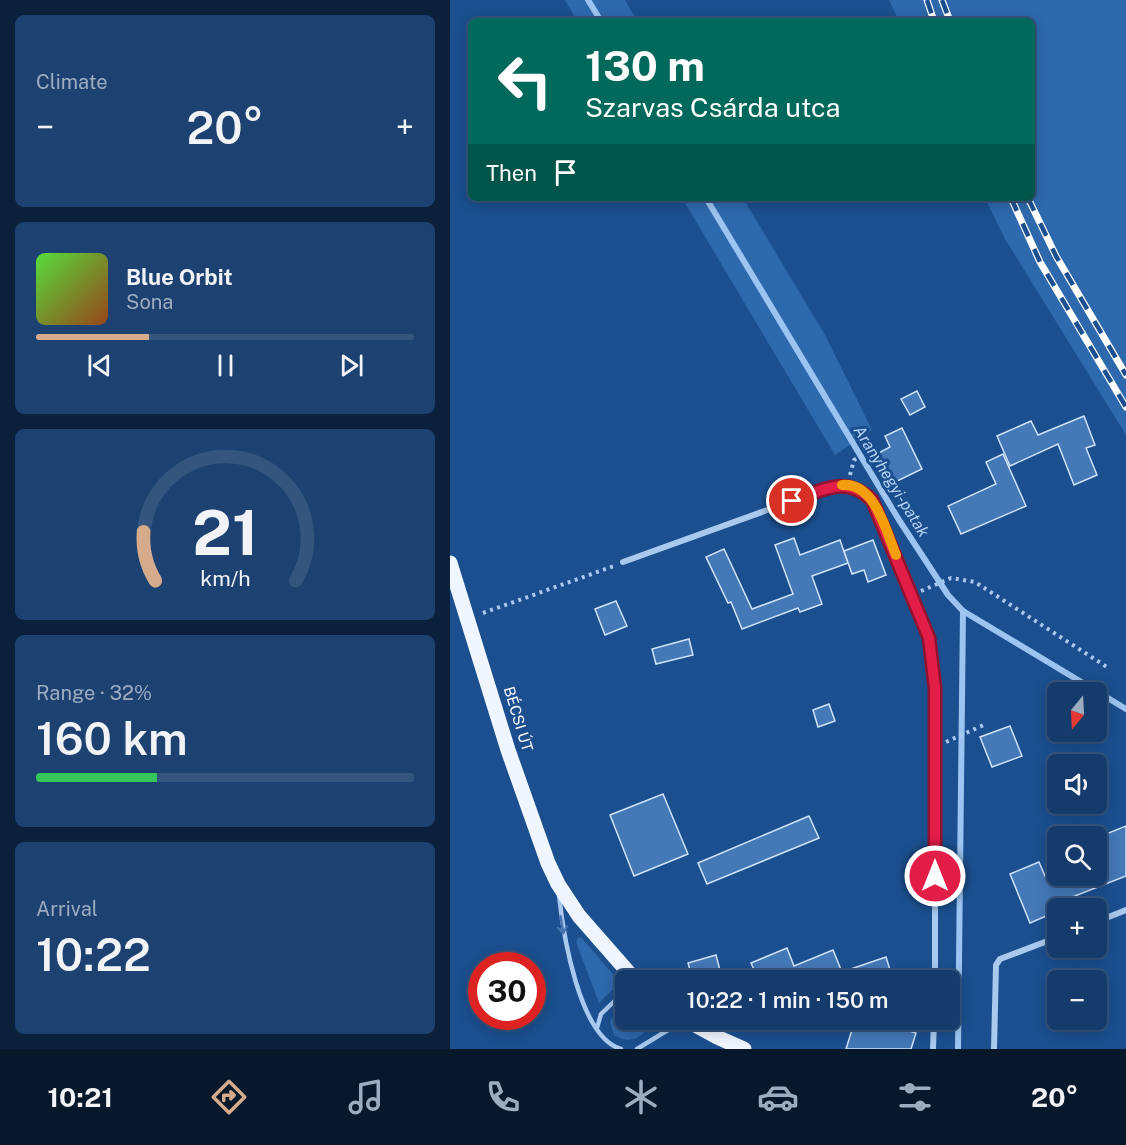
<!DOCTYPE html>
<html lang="en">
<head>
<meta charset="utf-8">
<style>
	:root { --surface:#143b6b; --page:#1d4271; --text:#f1f3f6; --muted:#9dadc1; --line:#33557e; --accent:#d6ab8b }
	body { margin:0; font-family:"Public Sans",sans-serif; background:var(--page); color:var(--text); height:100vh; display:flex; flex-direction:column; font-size:22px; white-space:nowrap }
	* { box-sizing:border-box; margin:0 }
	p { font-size:20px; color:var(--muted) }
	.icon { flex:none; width:33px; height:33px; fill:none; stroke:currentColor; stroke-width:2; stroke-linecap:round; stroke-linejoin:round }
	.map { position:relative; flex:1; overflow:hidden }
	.drawer { display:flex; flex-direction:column; gap:15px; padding:15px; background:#0b203b; width:450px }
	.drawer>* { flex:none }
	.top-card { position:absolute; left:18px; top:18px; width:567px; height:183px; border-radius:9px; box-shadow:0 3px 15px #0003,0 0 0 2px var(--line); background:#00695c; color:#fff; overflow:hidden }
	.needle { width:39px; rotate:198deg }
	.controls { position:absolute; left:597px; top:682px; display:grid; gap:12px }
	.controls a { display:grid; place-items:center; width:60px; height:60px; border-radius:9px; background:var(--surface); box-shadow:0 3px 15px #0003,0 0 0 2px var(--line); font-size:30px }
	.speed { position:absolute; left:18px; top:952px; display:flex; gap:12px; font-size:30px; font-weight:700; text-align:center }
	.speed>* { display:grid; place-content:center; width:78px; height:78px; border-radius:50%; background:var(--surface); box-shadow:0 3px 15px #0003,0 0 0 2px var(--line); line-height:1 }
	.speed .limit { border:9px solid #d22; background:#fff; color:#111 }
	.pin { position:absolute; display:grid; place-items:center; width:51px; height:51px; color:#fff; margin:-26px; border:3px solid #fff; border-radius:50%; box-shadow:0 2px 6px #0007 }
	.me { position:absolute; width:66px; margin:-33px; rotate:0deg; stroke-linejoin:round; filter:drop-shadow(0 0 4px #0008) }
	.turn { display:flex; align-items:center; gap:21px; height:126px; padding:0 18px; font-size:27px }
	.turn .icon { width:78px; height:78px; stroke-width:2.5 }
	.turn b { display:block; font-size:42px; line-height:51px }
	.then { display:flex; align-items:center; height:57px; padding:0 18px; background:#0003; gap:12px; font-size:22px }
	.big { font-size:45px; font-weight:600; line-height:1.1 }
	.drawer .widget { flex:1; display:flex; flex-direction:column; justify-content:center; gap:9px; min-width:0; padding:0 21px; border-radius:9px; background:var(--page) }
	.drawer .dial { align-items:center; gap:0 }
	.dial svg { height:156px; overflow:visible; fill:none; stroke:var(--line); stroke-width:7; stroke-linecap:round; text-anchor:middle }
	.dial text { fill:var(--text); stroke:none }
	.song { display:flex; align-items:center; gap:18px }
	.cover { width:72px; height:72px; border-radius:9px; background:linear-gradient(135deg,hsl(110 70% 55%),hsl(20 70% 35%)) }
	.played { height:6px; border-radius:3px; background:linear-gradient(90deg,var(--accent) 30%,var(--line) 30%) }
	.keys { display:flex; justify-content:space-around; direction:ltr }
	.heat { display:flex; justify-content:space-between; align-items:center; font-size:33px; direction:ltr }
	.charge { height:9px; border-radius:4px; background:linear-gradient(90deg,#34c759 32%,var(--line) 0) }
	.trip { position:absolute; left:165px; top:970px; width:345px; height:60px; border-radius:9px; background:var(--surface); box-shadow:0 3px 15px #0003,0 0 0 2px var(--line); font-weight:600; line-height:60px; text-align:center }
	.dock { display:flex; height:96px; justify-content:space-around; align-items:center; background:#08182b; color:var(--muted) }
	.dock .icon { width:42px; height:42px }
	.dock .selected { color:var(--accent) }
	.dock b { font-size:27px; color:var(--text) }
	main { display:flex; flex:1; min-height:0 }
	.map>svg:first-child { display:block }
	.green { fill:#2e69ad }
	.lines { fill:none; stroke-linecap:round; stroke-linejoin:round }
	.stream { stroke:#9cc4f0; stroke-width:6 }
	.building { fill:#4478b7; stroke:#cfe3fa; stroke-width:1.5 }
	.path { stroke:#a9c9ee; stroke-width:4; stroke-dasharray:3 4.5; stroke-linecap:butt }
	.service { stroke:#a9c9ee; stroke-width:4.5 }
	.minor { stroke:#a9c9ee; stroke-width:6 }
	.primary { stroke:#f0f6ff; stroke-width:15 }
	.rail-casing { stroke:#fff; stroke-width:7 }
	.rail { stroke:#1b4f8f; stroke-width:4.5; stroke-dasharray:14; stroke-linecap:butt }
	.oneway { stroke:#4674ac }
	.route-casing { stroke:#92132f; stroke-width:15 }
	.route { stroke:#e11d48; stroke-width:10 }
	.slow { stroke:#f59e0b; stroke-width:10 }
	.labels { text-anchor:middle; stroke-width:6; stroke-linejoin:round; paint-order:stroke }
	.street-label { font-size:15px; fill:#fff; stroke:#1b4f8f }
	.water-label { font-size:16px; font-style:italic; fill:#b5d3f5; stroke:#1b4f8f }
</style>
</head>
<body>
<main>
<section class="drawer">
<div class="widget"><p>Climate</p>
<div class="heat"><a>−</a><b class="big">20°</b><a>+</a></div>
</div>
<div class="widget">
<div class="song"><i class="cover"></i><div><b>Blue Orbit</b><p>Sona</p></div></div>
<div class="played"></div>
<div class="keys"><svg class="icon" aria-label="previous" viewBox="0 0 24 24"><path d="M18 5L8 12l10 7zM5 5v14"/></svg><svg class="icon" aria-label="pause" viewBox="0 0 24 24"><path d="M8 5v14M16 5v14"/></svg><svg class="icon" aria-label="next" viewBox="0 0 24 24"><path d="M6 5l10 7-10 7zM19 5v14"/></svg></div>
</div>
<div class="widget dial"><svg viewBox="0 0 100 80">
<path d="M14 69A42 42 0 1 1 86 69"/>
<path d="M14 69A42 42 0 0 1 8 44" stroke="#d6ab8b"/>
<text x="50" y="56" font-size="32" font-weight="700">21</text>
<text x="50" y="72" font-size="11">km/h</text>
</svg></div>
<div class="widget"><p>Range · 32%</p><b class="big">160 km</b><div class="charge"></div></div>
<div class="widget"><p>Arrival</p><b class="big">10:22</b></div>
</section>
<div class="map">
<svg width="676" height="1049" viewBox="0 0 676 1049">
	<rect width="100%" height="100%" fill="#1b4f8f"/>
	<g class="green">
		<path d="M 115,0 L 175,0 L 187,21 L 127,21 Z"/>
		<path d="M 439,0 L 676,0 L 676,435 L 555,239 L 535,198 L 582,198 L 582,21 L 449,21 Z"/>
		<path d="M 232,198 L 293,198 L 375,335 L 422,430 L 385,455 Z"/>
		<path d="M 131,937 L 172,985 L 164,988 L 149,1003 L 126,942 L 128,938 Z"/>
		<path d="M 175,1003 L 176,1020 L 202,1020 C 196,1036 180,1046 164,1035 L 160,1022 L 166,1011 Z"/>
	</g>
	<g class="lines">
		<g class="stream">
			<path d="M 138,0 L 151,21"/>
			<path d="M 256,198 L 449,520 L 498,595 L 513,611 L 676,709"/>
			<path d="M 508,1049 L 513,611"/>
		</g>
	</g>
	<g class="building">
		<path d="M 467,391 L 475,407 L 460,415 L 451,399 Z"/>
		<path d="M 634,416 L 645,445 L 636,448 L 647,475 L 624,485 L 608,444 L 560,466 L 547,436 L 581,421 L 588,435 Z"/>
		<path d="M 452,428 L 472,469 L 437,486 L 423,456 L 440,447 L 435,436 Z"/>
		<path d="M 553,454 L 576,506 L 511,534 L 498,506 L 546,484 L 536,462 Z"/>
		<path d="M 344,538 L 350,555 L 390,540 L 398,563 L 362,576 L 372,604 L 350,612 L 348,608 L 292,629 L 281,602 L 278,603 L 256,557 L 274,549 L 302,609 L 343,594 L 325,545 Z"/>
		<path d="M 423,540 L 436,575 L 418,582 L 414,570 L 402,574 L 394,551 Z"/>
		<path d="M 166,601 L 177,626 L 155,635 L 145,609 Z"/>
		<path d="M 239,639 L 243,655 L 206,664 L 202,649 Z"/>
		<path d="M 379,704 L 385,721 L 368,727 L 363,710 Z"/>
		<path d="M 560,726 L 572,756 L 542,767 L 530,737 Z"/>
		<path d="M 213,794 L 238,854 L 184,876 L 160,815 Z"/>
		<path d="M 359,816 L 369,838 L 257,884 L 248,863 Z"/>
		<path d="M 676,826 L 676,876 L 607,903 L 609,909 L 608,911 L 580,923 L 560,874 L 589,862 L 595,876 L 646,876 L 646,838 Z"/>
		<path d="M 337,948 L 344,966 L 383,950 L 392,972 L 436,957 L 441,973 L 436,975 L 439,981 L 309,981 L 301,963 Z"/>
		<path d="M 266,955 L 272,978 L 243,981 L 238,963 Z"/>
		<path d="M 405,1020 L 422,1020 L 466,1033 L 461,1049 L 396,1049 Z"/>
	</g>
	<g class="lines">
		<g class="path">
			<path d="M 400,475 L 404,460 L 424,449"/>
			<path d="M 433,495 L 448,487"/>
			<path d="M 471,591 L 501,578 L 525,582 L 657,667"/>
			<path d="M 33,613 L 164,566"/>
			<path d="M 496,742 L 536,724"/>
		</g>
		<g class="service">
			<path d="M 109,895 C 113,933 129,1037 171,1049"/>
			<path d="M 147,1028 L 151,1014 L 176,990"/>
			<path d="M 218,1030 L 219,1020"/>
			<path d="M 187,1049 L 218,1030 L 238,1025"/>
		</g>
		<g class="minor">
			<path d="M 173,562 L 384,486 C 401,485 410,488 422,500 L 479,638 L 485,689 L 485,981"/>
			<path d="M 646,922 L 676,910"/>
			<path d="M 483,1049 L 484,1020"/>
			<path d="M 544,1049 L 546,965 L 550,959 L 608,937"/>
		</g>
		<g class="primary">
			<path d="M 0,563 L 58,750 L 98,863 L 108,884 L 129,916 L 186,981"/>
			<path d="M 236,1020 L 267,1037 L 294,1049"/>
		</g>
		<defs>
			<g id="rail">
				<path d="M 477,0 L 484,21"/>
				<path d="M 492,0 L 500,21"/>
				<path d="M 561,198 L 590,262 L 676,407"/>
				<path d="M 578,198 L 606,256 L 676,375"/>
			</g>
		</defs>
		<use href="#rail" class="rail-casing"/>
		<use href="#rail" class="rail"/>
	</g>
	<defs><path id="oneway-shaft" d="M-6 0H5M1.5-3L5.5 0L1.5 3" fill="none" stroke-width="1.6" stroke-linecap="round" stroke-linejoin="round" transform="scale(1.5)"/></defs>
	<use class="oneway" href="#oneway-shaft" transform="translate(112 925) rotate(81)"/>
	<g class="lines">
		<defs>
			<path id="route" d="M 342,501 C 372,491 395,474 422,500 L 479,638 L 485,688 L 485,876"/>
		</defs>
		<use href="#route" class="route-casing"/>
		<use href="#route" class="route"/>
		<path class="slow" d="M 392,485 C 425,482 436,531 446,555"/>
	</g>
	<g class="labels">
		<g class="street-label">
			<text transform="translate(68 719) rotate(73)" y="5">BÉCSI ÚT</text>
		</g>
		<g class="water-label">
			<text transform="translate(442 481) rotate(58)" y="6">Aranyhegyi-patak</text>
		</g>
	</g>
</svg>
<div class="controls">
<a><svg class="needle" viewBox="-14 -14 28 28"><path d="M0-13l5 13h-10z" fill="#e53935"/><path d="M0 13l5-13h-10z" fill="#9dadc1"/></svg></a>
<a><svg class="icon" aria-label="sound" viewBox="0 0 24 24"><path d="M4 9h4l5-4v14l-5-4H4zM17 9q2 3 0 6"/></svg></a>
<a><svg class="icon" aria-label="search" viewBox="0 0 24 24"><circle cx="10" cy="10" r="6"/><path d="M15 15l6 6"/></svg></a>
<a>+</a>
<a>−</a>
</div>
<div class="speed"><div class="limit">30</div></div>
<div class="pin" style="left:342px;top:501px;background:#d93025"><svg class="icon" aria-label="arrive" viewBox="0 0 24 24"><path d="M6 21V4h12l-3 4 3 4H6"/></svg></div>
<svg class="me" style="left:485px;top:876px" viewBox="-20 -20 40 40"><circle r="17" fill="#e11d48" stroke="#fff" stroke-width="3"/><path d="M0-11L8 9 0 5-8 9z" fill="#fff"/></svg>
<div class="trip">10:22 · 1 min · 150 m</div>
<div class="top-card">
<div class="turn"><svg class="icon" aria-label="left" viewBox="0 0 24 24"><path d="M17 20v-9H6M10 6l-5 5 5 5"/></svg><div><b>130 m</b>Szarvas Csárda utca</div></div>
<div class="then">Then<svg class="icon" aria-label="arrive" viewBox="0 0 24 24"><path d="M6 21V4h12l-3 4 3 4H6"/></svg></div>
</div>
</div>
</main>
<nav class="dock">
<b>10:21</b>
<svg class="icon selected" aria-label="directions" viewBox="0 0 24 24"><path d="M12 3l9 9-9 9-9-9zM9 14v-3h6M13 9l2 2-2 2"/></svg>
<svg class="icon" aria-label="music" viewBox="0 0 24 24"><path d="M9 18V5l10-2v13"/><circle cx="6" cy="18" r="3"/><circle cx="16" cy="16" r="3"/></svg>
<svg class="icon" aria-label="phone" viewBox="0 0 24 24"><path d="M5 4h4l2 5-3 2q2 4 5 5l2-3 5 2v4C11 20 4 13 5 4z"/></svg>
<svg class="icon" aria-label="climate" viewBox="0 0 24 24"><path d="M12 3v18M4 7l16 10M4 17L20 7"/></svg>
<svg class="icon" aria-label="car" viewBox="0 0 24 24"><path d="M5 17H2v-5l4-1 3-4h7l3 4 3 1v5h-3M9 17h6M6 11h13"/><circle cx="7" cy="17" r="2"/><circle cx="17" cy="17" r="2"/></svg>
<svg class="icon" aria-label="filters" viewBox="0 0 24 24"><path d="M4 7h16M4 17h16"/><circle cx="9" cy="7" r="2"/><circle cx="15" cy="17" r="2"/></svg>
<b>20°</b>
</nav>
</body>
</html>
